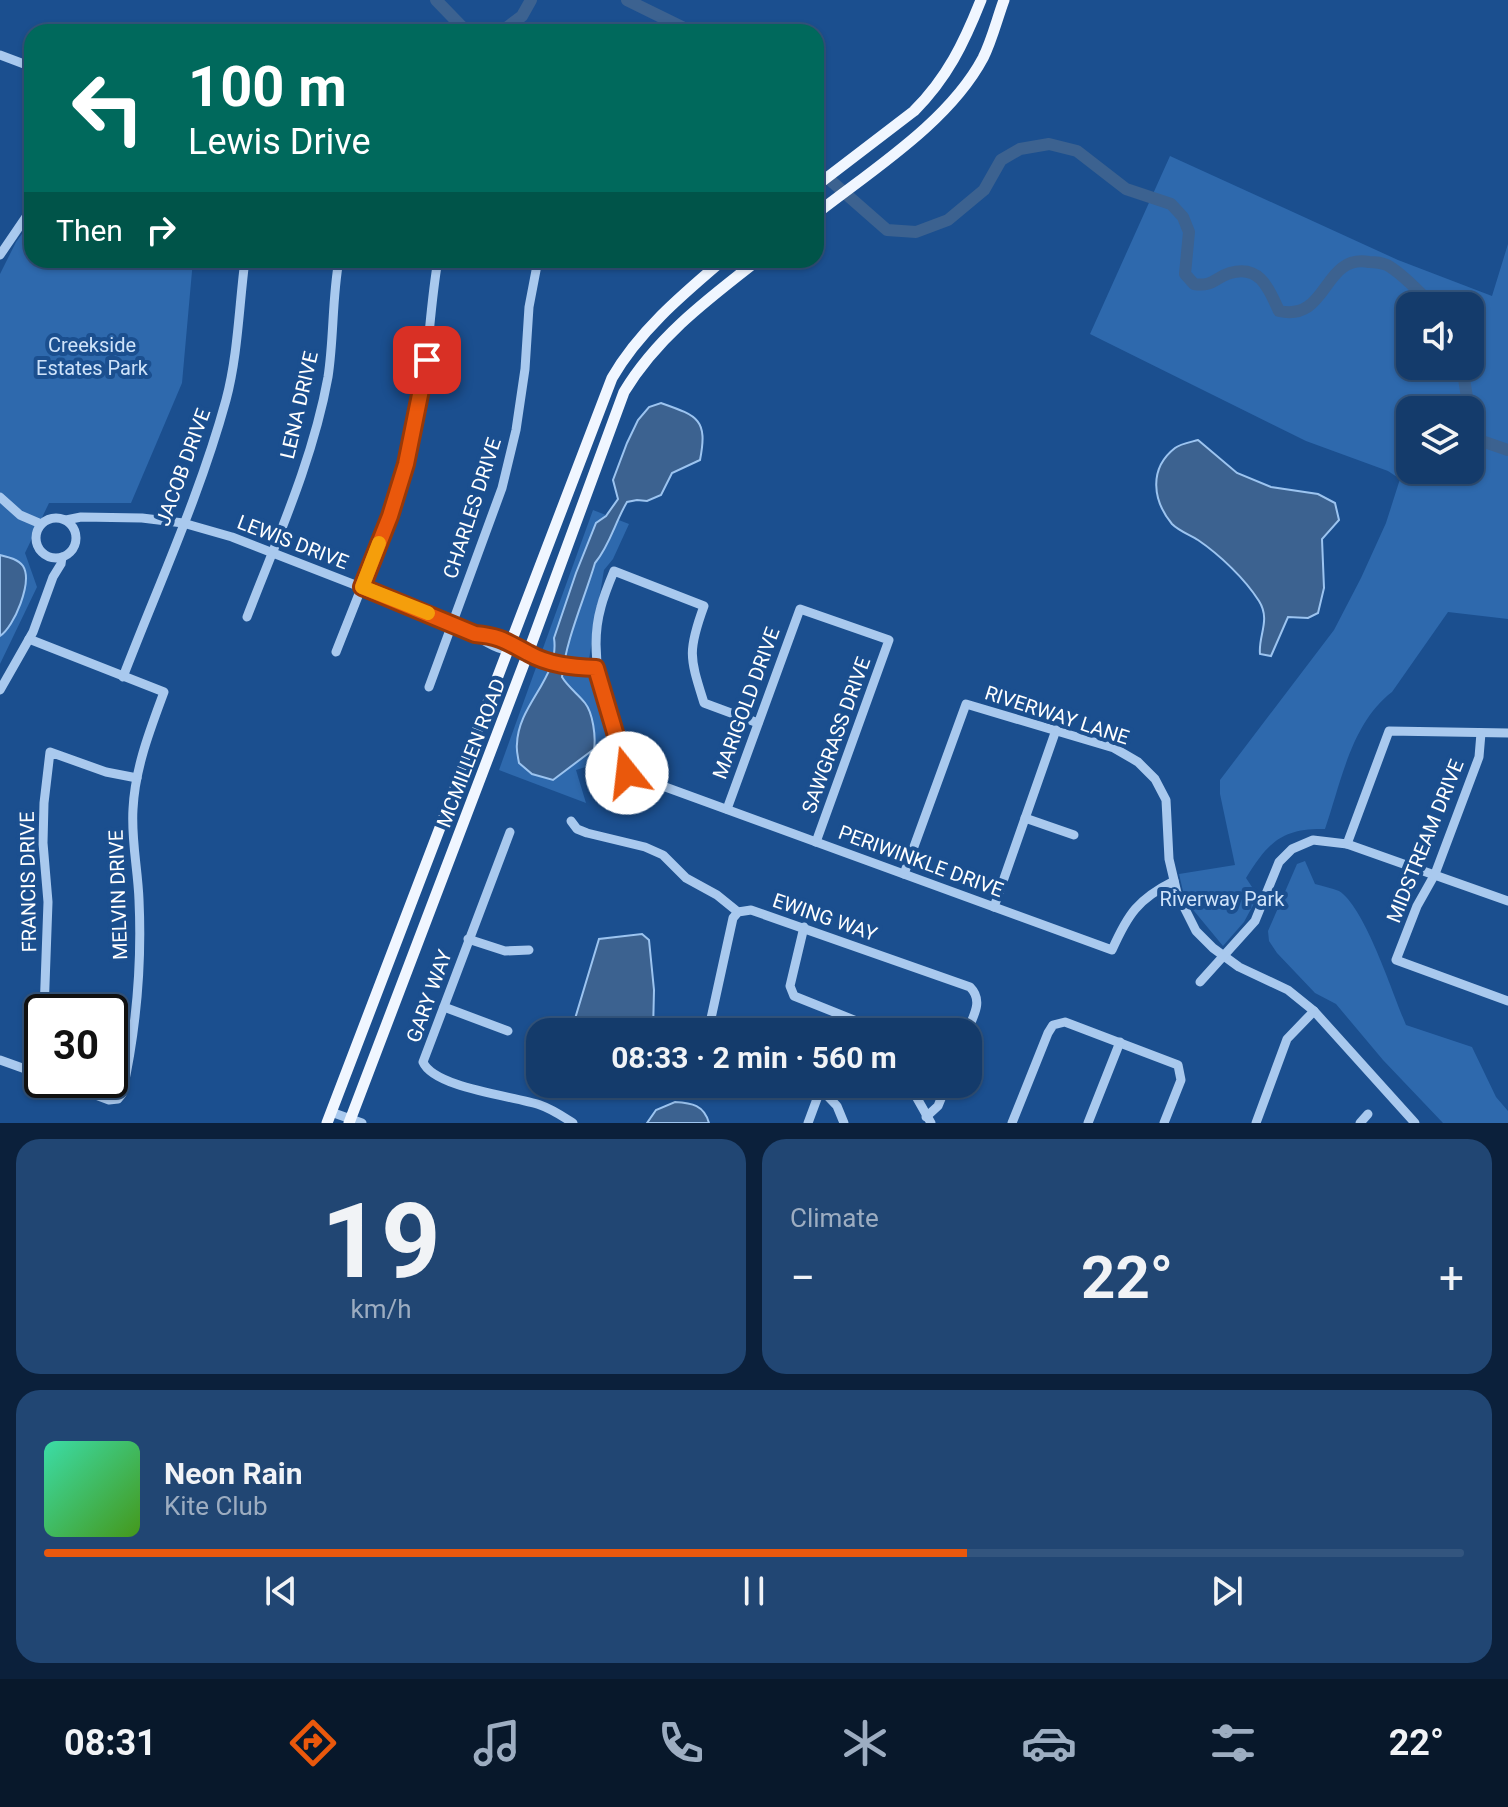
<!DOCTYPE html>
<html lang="en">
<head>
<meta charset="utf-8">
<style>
	:root { --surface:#143b6b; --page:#214673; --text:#f1f3f6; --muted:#9dadc1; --line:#33557e; --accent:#ea580c }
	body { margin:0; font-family:Roboto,sans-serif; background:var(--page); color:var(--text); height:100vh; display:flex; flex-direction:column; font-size:30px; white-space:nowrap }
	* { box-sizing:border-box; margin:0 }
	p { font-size:26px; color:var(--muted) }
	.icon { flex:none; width:44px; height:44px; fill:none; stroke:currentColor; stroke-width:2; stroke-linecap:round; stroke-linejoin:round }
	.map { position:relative; height:1123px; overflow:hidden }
	.details { display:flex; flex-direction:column; gap:16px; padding:16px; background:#0b203b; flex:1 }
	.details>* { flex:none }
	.hud { position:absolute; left:24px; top:24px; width:800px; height:244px; border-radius:24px; box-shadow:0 2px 6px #0004,0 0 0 2px var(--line); background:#00695c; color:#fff; overflow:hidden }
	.controls { position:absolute; left:1396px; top:292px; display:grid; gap:16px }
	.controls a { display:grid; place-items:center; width:88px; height:88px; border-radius:16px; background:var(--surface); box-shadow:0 2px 6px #0004,0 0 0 2px var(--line); font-size:40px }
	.speed { position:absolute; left:24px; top:994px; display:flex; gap:16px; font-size:40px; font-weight:700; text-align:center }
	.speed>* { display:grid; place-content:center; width:104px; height:104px; border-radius:50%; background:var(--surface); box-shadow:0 2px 6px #0004,0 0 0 2px var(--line); line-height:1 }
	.speed .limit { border:4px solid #111; border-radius:12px; background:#fff; color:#111 }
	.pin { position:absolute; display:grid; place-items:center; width:68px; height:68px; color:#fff; margin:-34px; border-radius:16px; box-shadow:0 4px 12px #0006 }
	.me { position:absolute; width:88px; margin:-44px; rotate:344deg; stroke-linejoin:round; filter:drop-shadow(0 0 6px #0008) }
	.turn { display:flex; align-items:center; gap:28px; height:168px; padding:0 32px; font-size:36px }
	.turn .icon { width:104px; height:104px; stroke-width:2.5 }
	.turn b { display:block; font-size:56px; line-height:68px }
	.then { display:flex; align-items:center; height:76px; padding:0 32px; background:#0003; gap:16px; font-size:30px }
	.big { font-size:60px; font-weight:700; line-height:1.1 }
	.details .widget { flex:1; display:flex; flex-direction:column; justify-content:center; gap:12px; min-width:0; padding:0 28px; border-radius:24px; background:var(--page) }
	.details .dial { align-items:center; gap:0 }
	.dial b { font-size:104px; line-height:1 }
	.song { display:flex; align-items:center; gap:24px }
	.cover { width:96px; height:96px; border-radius:12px; background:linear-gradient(135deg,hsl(160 70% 55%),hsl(100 70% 35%)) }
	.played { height:8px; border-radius:4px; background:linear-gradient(90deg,var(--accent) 65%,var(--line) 65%) }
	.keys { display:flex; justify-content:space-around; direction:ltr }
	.heat { display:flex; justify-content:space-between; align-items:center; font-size:44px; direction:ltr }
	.details .tiles { flex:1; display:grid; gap:16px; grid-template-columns:1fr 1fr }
	.widget:last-child { grid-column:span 2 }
	.trip { position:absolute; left:526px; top:1018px; width:456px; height:80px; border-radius:24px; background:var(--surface); box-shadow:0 2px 6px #0004,0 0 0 2px var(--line); font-weight:700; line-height:80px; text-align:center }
	.menu { display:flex; height:128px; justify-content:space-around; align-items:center; background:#08182b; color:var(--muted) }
	.menu .icon { width:56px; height:56px }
	.menu .on { color:var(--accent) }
	.menu b { font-size:36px; color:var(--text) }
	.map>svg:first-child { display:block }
	.green { fill:#2e69ad; fill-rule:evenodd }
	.water { fill:#3c6290; stroke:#9cc4f0; stroke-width:2 }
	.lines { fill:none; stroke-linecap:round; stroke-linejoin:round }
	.river { stroke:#3c6290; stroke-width:12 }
	.minor { stroke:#a9c9ee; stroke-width:9 }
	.major { stroke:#f0f6ff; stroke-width:11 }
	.route-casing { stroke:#983908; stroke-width:20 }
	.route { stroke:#ea580c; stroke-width:14 }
	.slow { stroke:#f59e0b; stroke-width:14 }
	.labels { text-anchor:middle; stroke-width:8; stroke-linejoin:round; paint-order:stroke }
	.park-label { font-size:20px; fill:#cfe3fa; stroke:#1b4f8f }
	.street-label { font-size:20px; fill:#fff; stroke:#1b4f8f }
</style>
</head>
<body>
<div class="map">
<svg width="1508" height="1123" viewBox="0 0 1508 1123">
	<rect width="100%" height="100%" fill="#1b4f8f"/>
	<g class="green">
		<path d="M 1170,156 L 1398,260 L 1492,296 L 1508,244 L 1508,619 L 1448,612 L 1392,692 C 1351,723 1341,783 1325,829 C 1281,828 1268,843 1246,878 L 1258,896 L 1244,922 L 1223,946 L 1185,900 L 1179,874 L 1235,865 L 1220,794 L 1220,780 L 1334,630 L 1361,578 L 1386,523 L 1400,479 L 1388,471 L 1306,441 L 1090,334 ZM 1410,306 L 1470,306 L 1470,366 L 1410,366 ZM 1410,410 L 1470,410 L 1470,470 L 1410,470 Z"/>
		<path d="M 32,220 L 32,260 L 193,260 L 182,383 L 131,503 L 49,503 L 25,553 L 37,587 L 0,664 L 0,274 L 16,242 Z"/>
		<path d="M 593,510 L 629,524 L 613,559 L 604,570 L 589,659 L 594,688 L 617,757 L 576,770 L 586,803 L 499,770 Z"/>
		<path d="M 1305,861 L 1315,884 C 1322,886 1332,888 1339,891 C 1365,907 1393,995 1406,1025 L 1472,1047 L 1496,1097 L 1508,1111 L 1508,1123 L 1443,1123 L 1383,1060 L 1336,1004 L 1315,993 L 1277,953 L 1269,941 L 1268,931 L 1297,864 Z"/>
	</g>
	<g class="water">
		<path d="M 661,403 C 698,416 708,419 700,460 L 672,473 L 661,495 L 647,501 L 637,500 L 627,502 C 615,522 610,545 595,563 C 584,600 566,639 562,677 C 568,687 578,694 585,703 C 593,713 596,737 594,749 L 553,780 L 532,774 L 519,763 C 518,757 516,750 517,744 C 518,704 560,678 554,638 L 576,573 L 596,523 L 606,516 L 618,499 L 613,480 L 627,443 L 638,420 L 649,407 Z"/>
		<path d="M 1198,440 L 1237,473 L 1271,487 L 1318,494 L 1335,503 L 1339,520 L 1322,539 L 1324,588 L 1318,613 L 1308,618 L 1288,617 L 1271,656 L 1260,654 C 1258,636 1271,620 1259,601 C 1245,579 1220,555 1198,540 C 1190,535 1179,531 1172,524 C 1153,501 1148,469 1175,448 C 1180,444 1191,442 1198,440 Z"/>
		<path d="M 0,555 C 8,557 18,559 23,566 C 33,582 14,627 0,636 Z"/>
		<path d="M 642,934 L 649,940 L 654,990 L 653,1032 L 571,1032 L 599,939 Z"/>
		<path d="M 605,1084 L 664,1084 C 648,1109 625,1096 605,1084 Z"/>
		<path d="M 675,1102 C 692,1103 704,1105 709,1123 L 647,1123 L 656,1110 Z"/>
	</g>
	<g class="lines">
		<g class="river">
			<path d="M 436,0 L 467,32"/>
			<path d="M 627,0 L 692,32"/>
			<path d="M 501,32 L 522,16 L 531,0"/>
			<path d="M 830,180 L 887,230 L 916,232 L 948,220 L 984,190 L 1001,160 L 1020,149 L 1049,144 L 1077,151 L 1126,189 L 1171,204 L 1183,217 L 1189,232 L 1185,274 L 1194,284 C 1213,287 1214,278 1230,273 C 1260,264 1269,289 1279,311 C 1329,322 1322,254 1369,262 C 1375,262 1382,263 1387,265 C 1405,275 1419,293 1434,306"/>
			<path d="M 1462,366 L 1469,410"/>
			<path d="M 1470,417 L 1473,438 L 1508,450"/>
		</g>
		<g class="minor">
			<path d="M 0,55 L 32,67"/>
			<path d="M 0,255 L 32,208"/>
			<path d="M 566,260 L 581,260"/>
			<path d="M 0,497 L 20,515 L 41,524"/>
			<circle cx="56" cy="538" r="20"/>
			<path d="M 66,520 L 81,517 L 142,518 L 183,523 L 232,537 L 453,623 C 484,638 491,652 528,653"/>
			<path d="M 247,617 C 277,539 313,460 328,377 C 334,338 332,298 339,260"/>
			<path d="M 475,634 C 500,635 507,642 528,653 C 549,665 573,667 596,668"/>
			<path d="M 29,639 L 164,692 C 150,730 135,768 133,809 C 131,840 138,870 139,900 C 142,965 136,1031 122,1094 L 118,1099 L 109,1100 L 56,1080"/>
			<path d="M 336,652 C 367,573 400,496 418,413 C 429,362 429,311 438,260"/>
			<path d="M 123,677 C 158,586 200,495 226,400 C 238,355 239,306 245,260"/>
			<path d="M 429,687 L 502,488 L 516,430 L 525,369 L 529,307 L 538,260"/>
			<path d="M 0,690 L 33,632 L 53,577 L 61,564 L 62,557"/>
			<path d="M 758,723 L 704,703 C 690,658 687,652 704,606 L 614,571 C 609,583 604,595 601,607 C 585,663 611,720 627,773 L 1112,950 C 1128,914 1138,899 1174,881"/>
			<path d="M 1481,733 L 1479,757 L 1435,874 L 1417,906 L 1396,960 L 1508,1001"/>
			<path d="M 727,809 L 800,609 L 889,640 L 816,842"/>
			<path d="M 1025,818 L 1074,835"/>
			<path d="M 571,821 L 577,829 L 587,833 L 645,847 L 663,855 L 686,878 L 717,895 L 738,912"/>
			<path d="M 510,832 L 423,1062 C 434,1088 514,1096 540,1105 C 552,1109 562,1116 573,1123"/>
			<path d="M 1347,844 L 1389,731 L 1508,733"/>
			<path d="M 904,874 L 966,704 L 1114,748 L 1138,762 L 1155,779 L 1166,800 L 1169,859 L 1177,893 L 1196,931 L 1213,948 L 1239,967 L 1288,990 L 1314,1011 L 1415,1123"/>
			<path d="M 994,907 L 1056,730"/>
			<path d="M 804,927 L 790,986 L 794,996 L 884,1032"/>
			<path d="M 468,939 L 505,951 L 529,950"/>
			<path d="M 1200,982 L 1255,921 L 1279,862 L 1292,849 L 1313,840 L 1347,844 L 1508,901"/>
			<path d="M 444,1007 L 508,1031"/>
			<path d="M 44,1012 L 48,902 L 43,843 L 44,803 L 50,752 L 106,772 L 137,778"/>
			<path d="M 708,1032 L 733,918 L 738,912 L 751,910 L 970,987 C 984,1001 973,1016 967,1032"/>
			<path d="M 0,1060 L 42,1075"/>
			<path d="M 33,1071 L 42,1028"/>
			<path d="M 816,1084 L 837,1106 L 844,1123"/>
			<path d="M 909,1084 L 931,1123"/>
			<path d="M 331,1112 L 362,1123"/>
			<path d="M 926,1117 L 938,1106 L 947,1084"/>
			<path d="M 808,1123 L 821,1088"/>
			<path d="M 1012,1123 L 1048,1033 L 1053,1025 L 1065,1022 L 1178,1065 L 1181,1080 L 1164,1123"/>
			<path d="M 1088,1123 L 1120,1042"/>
			<path d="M 1256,1123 L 1287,1039 L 1314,1011"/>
			<path d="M 1360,1123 L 1368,1114"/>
		</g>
		<g class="major">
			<path d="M 816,186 L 914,111 C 947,78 964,43 981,0"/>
			<path d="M 816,214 C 872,170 949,122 983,58 C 992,40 997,19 1004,0"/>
			<path d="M 327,1123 L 612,378 C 639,331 682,295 723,260"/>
			<path d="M 349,1123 L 528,653 L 624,392 C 657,337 708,299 758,260"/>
		</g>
	</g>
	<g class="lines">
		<defs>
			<path id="route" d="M 427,360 L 406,464 L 390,516 L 362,587 L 475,634 C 500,636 507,642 528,653 C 549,665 572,667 596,668 L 627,773"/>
		</defs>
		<use href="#route" class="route-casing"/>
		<use href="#route" class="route"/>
		<path class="slow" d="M 379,543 L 362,587 L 428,613"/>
	</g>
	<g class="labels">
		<g class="park-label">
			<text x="92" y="352">Creekside<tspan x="92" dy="23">Estates Park</tspan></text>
			<text x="1222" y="906">Riverway Park</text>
		</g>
		<g class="street-label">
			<text transform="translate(299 405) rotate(-77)" y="7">LENA DRIVE</text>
			<text transform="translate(183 467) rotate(-70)" y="7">JACOB DRIVE</text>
			<text transform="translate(472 508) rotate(-72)" y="7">CHARLES DRIVE</text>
			<text transform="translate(293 542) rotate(21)" y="7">LEWIS DRIVE</text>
			<text transform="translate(746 703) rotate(-70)" y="7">MARIGOLD DRIVE</text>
			<text transform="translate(1057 715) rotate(18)" y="7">RIVERWAY LANE</text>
			<text transform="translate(836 735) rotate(-70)" y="7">SAWGRASS DRIVE</text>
			<text transform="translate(471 753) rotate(-69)" y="7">MCMILLEN ROAD</text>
			<text transform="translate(1425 841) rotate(-68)" y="7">MIDSTREAM DRIVE</text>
			<text transform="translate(921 861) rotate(20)" y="7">PERIWINKLE DRIVE</text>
			<text transform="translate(28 882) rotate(-91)" y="7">FRANCIS DRIVE</text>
			<text transform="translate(118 895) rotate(-92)" y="7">MELVIN DRIVE</text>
			<text transform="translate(825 917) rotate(19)" y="7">EWING WAY</text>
			<text transform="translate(429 996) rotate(-70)" y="7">GARY WAY</text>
		</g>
	</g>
</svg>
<div class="controls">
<a><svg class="icon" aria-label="sound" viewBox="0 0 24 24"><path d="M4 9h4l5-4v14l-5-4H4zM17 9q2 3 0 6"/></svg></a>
<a><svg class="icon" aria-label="layers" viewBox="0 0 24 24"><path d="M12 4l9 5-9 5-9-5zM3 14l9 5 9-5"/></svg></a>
</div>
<div class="speed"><div class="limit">30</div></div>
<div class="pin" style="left:427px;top:360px;background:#d93025"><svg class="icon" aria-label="arrive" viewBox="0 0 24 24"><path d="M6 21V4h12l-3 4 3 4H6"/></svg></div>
<svg class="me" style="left:627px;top:773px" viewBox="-20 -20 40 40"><circle r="19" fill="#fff"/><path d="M0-13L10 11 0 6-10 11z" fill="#ea580c"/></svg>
<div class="trip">08:33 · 2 min · 560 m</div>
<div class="hud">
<div class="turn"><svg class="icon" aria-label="left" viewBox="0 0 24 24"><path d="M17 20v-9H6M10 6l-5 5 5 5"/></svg><div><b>100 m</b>Lewis Drive</div></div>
<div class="then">Then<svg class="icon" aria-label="right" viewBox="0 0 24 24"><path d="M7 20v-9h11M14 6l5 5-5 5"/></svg></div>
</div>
</div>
<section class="details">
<div class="tiles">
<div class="widget dial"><b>19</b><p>km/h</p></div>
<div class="widget"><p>Climate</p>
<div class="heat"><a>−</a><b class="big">22°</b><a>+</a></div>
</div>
<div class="widget">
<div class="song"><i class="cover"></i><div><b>Neon Rain</b><p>Kite Club</p></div></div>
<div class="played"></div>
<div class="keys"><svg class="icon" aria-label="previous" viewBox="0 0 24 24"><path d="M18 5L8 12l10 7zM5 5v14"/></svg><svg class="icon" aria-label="pause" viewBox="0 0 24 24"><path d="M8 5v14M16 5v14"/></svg><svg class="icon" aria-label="next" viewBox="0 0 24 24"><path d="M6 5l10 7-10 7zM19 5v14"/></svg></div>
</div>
</div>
</section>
<nav class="menu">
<b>08:31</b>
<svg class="icon on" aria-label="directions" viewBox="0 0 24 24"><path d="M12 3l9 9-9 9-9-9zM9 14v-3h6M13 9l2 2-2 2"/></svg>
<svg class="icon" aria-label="music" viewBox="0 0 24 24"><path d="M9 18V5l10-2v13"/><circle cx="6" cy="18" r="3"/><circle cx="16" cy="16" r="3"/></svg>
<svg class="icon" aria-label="phone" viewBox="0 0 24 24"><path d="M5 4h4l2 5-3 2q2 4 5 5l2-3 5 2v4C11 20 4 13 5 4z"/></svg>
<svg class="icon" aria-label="climate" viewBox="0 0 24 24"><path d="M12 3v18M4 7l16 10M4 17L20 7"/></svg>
<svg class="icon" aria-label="car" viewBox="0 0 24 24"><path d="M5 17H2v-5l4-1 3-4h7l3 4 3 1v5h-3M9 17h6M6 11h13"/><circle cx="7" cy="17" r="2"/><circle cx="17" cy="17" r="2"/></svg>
<svg class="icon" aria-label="filters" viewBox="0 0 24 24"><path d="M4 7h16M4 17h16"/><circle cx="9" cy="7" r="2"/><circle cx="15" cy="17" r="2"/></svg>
<b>22°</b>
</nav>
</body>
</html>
